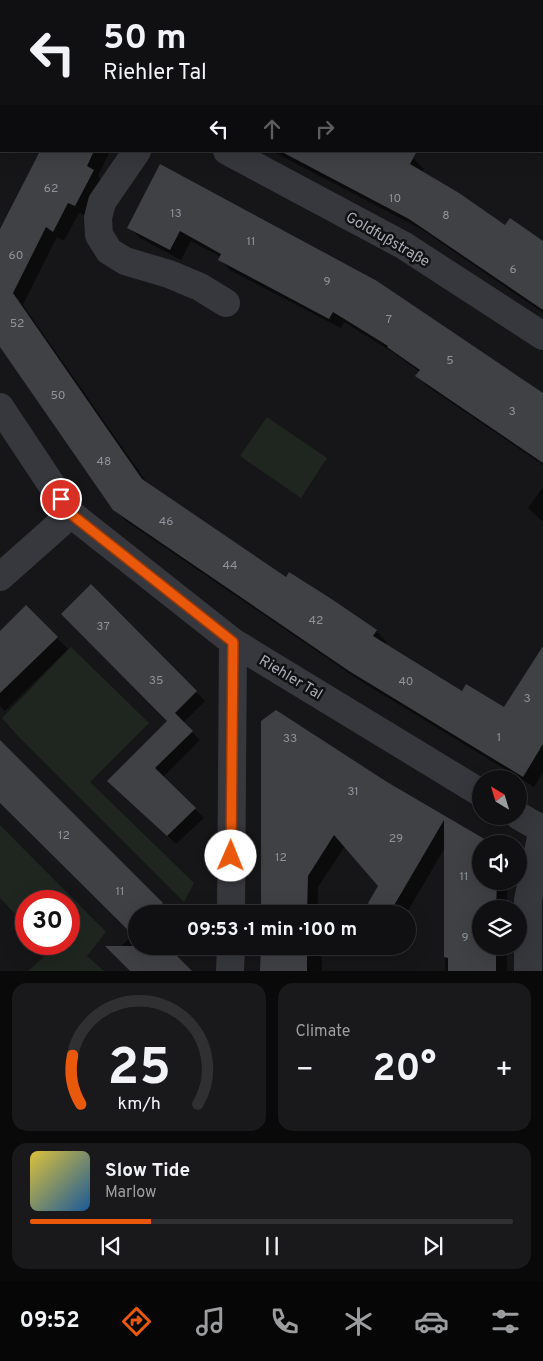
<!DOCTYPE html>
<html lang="en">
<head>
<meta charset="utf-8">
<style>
	:root { --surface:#101012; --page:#19191b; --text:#f1f3f6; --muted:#9c9d9f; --line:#303032; --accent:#ea580c }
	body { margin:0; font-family:Overpass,sans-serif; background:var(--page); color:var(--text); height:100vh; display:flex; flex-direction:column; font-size:19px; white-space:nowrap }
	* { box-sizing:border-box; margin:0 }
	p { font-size:16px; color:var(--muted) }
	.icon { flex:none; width:28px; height:28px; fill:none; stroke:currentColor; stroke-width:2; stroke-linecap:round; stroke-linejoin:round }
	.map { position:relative; height:971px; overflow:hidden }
	.details { display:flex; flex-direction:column; gap:12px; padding:12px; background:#09090a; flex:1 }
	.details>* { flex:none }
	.hud { position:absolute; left:0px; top:0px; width:544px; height:152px; box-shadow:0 5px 20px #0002,0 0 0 1px var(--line); background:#101012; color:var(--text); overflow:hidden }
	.needle { width:32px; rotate:322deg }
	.controls { position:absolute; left:472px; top:770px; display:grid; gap:10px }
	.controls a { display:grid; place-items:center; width:55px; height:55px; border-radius:50%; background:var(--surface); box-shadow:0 5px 20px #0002,0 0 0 1px var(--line); font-size:25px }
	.speed { position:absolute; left:15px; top:890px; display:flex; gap:10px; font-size:25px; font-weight:700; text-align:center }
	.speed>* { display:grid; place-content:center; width:65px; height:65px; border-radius:50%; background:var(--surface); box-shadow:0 5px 20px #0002,0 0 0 1px var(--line); line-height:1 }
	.speed .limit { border:8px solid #d22; background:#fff; color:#111 }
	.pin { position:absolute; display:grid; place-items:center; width:42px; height:42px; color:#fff; margin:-21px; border:2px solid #fff; border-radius:50%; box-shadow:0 1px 5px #0007 }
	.me { position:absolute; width:55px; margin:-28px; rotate:1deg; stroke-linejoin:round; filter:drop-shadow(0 0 4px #0008) }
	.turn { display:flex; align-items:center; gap:18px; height:105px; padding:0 20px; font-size:22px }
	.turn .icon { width:65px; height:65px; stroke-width:2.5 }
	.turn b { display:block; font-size:35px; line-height:42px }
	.lanes { display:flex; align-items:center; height:48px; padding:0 20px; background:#0003; justify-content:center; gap:25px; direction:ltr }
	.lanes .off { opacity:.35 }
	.big { font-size:38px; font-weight:700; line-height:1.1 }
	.details .widget { flex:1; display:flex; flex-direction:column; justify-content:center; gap:8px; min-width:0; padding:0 18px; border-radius:15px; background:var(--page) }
	.details .dial { align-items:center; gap:0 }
	.dial svg { height:130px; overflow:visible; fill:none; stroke:var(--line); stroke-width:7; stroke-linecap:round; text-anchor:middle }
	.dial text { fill:var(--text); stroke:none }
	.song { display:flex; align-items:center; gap:15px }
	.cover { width:60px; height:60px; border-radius:8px; background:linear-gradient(135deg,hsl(50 70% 55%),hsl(210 70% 35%)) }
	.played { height:5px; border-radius:2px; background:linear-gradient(90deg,var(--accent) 25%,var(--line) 25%) }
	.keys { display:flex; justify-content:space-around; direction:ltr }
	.heat { display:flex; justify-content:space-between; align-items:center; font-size:28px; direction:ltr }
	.details .tiles { flex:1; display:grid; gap:12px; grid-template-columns:1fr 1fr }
	.widget:last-child { grid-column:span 2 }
	.trip { position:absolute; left:128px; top:905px; width:288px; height:50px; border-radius:25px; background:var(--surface); box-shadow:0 5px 20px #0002,0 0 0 1px var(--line); font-weight:700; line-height:50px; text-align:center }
	.tabs { display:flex; height:80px; justify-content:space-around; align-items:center; background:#060607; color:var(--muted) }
	.tabs .icon { width:35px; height:35px }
	.tabs .current { color:var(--accent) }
	.tabs b { font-size:22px; color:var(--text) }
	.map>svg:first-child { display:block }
	.green { fill:#1e261f }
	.shadow { fill:#0007 }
	.building { fill:#404145 }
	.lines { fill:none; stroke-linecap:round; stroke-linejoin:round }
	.minor { stroke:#37383d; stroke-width:28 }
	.route-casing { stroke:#983908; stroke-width:12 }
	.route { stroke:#ea580c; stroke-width:9 }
	.labels { text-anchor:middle; stroke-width:5; stroke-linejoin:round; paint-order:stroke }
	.number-label { font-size:12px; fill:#8e929b }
	.street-label { font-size:15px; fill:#a8adb8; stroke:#111113 }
</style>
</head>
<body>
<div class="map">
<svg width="543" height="971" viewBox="0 0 543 971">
	<rect width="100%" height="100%" fill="#161618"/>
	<g class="green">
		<path d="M 267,417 L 327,458 L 301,498 L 240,456 Z"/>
		<path d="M 71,647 L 149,723 L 90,782 L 194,883 L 184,902 L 18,736 L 2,718 Z"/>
		<path d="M 0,825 L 106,932 L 87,956 L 104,971 L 28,971 L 51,950 L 45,944 L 69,944 L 69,901 L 26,901 L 26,925 L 0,898 Z"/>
	</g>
	<g class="shadow">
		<path d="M 122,0 L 201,0 L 122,1 Z"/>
		<path d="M 390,0 L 499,0 L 501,1 L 392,1 Z"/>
		<path d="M 542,26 L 543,27 L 543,87 L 542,86 Z"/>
		<path d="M 42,151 L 110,151 L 98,176 L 104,182 L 86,216 L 79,213 L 64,241 L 57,237 L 23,305 L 148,484 L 286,579 L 376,631 L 387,642 L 385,645 L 463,693 L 504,709 L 543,646 L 543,772 L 534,787 L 362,682 L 126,521 L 114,509 L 0,345 L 0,233 Z"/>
		<path d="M 272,151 L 401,151 L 413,158 L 424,169 L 422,173 L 505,227 L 543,243 L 543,313 L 421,229 Z"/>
		<path d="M 161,166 L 543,395 L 543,465 L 427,386 L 417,376 L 420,372 L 394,353 L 344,322 L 341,328 L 264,288 L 230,270 L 220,259 L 221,257 L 191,241 L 181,260 L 140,238 L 129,227 Z"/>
		<path d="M 543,487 L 543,522 L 528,508 Z"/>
		<path d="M 91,586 L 205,701 L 183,723 L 200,740 L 163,777 L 204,818 L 176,844 L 135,804 L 168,721 Z"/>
		<path d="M 26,607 L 68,649 L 5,711 L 0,706 L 0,633 Z"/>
		<path d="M 276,711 L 481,844 L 481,881 L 507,881 L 507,909 L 481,909 L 481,946 L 507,946 L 507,971 L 445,971 L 446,846 L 406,914 L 380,914 L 379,886 L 345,846 L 318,887 L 318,914 L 261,914 Z"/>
		<path d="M 0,742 L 173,914 L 136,914 L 136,946 L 191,971 L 131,971 L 114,954 L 133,934 L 0,801 Z"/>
		<rect x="261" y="946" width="61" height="25"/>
	</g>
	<g class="building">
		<path d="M 40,151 L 94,151 L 87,166 L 94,170 L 75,206 L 68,203 L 53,232 L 46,227 L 13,293 L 142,479 L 286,577 L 289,572 L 333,600 L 377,630 L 373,636 L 462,691 L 466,684 L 504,707 L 543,646 L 543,744 L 523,777 L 349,671 L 113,510 L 0,347 L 0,229 Z"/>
		<path d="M 280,151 L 417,151 L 410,164 L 459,193 L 505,225 L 510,218 L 543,241 L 543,310 L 409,219 Z"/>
		<path d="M 160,164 L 377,281 L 543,393 L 543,463 L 415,376 L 420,370 L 387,347 L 388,346 L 333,312 L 329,319 L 252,278 L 218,260 L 221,254 L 180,231 L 170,250 L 127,228 Z"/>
		<path d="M 91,584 L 197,691 L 175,713 L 193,731 L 155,768 L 196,808 L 167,836 L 107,781 L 167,721 L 61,614 Z"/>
		<path d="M 26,605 L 58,637 L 0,693 L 0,631 Z"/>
		<path d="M 276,710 L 387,782 L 493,844 L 481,844 L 481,881 L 497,881 L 496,909 L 481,909 L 481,946 L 496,946 L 496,971 L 448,971 L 448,958 L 444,957 L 444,820 L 389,914 L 378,914 L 368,903 L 378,886 L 334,835 L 308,876 L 307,914 L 261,914 L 261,721 Z"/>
		<path d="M 0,740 L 163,903 L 152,914 L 136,914 L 136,930 L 132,934 L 0,803 Z"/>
		<path d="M 105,946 L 167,946 L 192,971 L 130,971 Z"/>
		<path d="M 261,946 L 307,946 L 307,971 L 260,971 Z"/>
	</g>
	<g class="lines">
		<g class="minor">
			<path d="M 249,0 L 249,1"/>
			<path d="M 53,1 L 54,0"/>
			<path d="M 0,105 L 1,103"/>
			<path d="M 137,151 L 102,202 L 98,218 L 99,235 L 109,251 L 125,261 L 169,274 L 200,287 L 226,303"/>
			<path d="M 227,151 L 403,245 L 543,336"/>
			<path d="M 0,407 L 71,514 L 233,642 L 481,793"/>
			<path d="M 0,577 L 71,514"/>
			<path d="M 519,816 L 543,830"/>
			<path d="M 231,914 L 233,642"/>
			<path d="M 230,971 L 231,946"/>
			<path d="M 528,971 L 528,900 L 543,828"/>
		</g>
	</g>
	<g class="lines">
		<defs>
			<path id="route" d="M 61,499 L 71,514 L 233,642 L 231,856"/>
		</defs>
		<use href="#route" class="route-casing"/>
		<use href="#route" class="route"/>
	</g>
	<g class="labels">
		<g class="number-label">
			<text x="51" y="192">62</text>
			<text x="395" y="202">10</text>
			<text x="176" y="217">13</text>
			<text x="446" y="219">8</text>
			<text x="251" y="245">11</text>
			<text x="16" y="259">60</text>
			<text x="513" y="273">6</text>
			<text x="327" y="285">9</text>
			<text x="389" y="323">7</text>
			<text x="17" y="327">52</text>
			<text x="450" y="364">5</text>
			<text x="58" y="399">50</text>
			<text x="512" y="415">3</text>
			<text x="104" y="465">48</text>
			<text x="166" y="525">46</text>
			<text x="230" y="569">44</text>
			<text x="316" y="624">42</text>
			<text x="103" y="630">37</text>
			<text x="156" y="684">35</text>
			<text x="406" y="685">40</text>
			<text x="527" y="702">3</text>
			<text x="499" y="741">1</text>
			<text x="290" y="742">33</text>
			<text x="353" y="795">31</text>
			<text x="64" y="839">12</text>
			<text x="396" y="842">29</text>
			<text x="281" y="861">12</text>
			<text x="464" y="880">11</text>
			<text x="120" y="895">11</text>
			<text x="465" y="941">9</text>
		</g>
		<g class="street-label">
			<text transform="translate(388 239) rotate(30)" y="5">Goldfußstraße</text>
			<text transform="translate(291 677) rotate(31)" y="5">Riehler Tal</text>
		</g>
	</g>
</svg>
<div class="controls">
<a><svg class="needle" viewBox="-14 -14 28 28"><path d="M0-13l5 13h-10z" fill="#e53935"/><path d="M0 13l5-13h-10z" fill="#9c9d9f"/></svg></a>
<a><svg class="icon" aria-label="sound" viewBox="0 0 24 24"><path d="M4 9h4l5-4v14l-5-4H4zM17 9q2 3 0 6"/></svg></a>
<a><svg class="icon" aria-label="layers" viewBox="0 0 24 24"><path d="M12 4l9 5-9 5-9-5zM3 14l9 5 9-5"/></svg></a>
</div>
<div class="speed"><div class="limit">30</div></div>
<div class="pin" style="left:61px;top:499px;background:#d93025"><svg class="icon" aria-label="arrive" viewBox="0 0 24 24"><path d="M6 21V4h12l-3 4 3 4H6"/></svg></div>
<svg class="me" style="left:231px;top:856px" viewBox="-20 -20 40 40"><circle r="19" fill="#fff"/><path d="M0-13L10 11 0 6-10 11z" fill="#ea580c"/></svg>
<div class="trip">09:53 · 1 min · 100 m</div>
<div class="hud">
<div class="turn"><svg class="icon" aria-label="left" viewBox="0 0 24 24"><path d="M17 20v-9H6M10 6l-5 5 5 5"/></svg><div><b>50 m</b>Riehler Tal</div></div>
<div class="lanes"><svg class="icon" aria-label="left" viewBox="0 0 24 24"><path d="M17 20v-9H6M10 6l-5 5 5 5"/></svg><svg class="icon off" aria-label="ahead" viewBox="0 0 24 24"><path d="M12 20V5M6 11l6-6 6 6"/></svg><svg class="icon off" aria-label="right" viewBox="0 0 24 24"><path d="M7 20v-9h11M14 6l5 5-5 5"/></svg></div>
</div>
</div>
<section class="details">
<div class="tiles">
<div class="widget dial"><svg viewBox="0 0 100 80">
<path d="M14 69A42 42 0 1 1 86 69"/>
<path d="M14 69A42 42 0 0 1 9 39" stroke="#ea580c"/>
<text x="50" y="56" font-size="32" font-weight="700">25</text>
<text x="50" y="72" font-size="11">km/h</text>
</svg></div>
<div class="widget"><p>Climate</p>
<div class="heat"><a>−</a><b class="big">20°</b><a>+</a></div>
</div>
<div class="widget">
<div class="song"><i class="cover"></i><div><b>Slow Tide</b><p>Marlow</p></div></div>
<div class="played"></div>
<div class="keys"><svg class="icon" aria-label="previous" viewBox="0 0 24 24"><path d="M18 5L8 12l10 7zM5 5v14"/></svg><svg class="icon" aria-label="pause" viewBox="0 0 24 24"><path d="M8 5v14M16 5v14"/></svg><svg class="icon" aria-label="next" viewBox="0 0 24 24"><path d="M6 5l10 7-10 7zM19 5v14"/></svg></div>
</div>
</div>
</section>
<nav class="tabs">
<b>09:52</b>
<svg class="icon current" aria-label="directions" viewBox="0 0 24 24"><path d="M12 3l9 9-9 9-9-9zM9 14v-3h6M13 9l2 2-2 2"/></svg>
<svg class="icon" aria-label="music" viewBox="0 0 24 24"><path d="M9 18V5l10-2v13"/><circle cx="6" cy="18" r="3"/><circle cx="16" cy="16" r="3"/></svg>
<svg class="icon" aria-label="phone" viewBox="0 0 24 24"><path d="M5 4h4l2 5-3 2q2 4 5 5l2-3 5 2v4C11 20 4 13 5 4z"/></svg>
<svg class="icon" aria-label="climate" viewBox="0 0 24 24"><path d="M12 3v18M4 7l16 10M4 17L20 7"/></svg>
<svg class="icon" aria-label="car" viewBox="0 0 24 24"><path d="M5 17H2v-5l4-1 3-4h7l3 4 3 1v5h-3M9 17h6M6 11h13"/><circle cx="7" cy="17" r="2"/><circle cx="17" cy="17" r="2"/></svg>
<svg class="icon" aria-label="filters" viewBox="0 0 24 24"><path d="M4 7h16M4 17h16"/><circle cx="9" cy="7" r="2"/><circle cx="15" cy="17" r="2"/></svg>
</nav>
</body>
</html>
